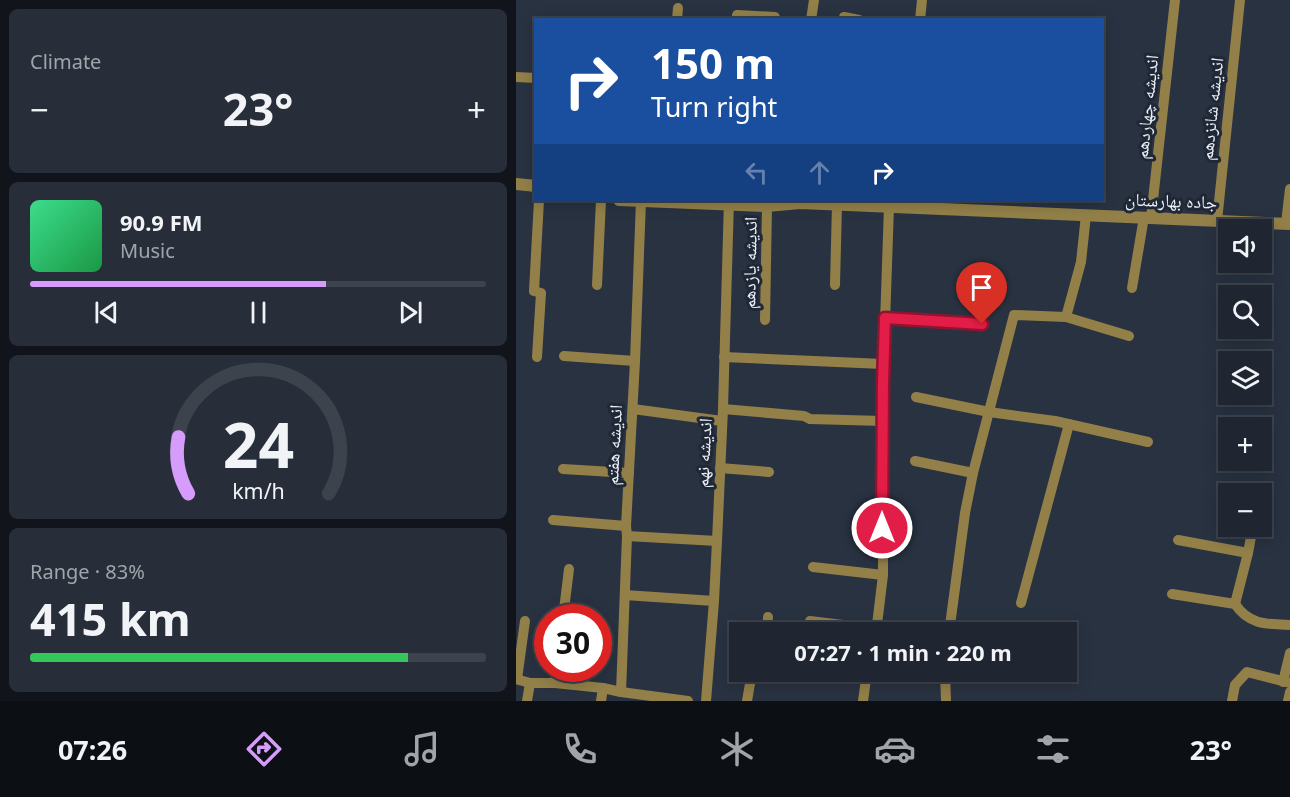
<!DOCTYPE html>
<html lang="en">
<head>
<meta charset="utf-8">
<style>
	:root { --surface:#1f2631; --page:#272e39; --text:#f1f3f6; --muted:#a1a5ab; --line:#3c434d; --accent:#d59cfb }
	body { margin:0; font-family:"Noto Sans","Noto Naskh Arabic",sans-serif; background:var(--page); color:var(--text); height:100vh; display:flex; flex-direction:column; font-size:22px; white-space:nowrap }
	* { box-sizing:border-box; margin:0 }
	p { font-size:20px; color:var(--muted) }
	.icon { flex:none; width:33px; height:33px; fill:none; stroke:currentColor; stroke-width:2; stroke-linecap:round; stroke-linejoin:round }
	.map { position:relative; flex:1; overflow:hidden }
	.sheet { display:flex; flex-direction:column; gap:9px; padding:9px; background:#11151b; width:516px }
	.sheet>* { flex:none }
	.top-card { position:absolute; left:18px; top:18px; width:570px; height:183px; border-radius:0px; box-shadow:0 3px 15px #0003,0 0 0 2px var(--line); background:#1a4fa0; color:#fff; overflow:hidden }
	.controls { position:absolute; left:702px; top:219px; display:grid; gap:12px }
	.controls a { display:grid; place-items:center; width:54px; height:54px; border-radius:0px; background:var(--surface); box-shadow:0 3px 15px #0003,0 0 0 2px var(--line); font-size:30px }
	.speed { position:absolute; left:18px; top:604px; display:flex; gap:12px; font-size:30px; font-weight:700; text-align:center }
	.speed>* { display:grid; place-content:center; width:78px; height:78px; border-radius:50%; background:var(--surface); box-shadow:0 3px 15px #0003,0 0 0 2px var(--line); line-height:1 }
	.speed .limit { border:9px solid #d22; background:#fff; color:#111 }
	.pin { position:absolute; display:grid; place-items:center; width:51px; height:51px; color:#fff; margin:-62px -26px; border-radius:50% 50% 50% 0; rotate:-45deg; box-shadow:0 0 6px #0007 }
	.pin .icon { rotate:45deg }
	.me { position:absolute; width:66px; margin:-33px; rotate:0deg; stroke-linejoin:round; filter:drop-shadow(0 0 4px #0008) }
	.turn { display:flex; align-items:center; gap:21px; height:126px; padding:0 18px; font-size:27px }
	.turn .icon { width:78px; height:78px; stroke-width:2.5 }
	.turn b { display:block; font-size:42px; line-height:51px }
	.lanes { display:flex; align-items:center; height:57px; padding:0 18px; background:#0003; justify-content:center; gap:30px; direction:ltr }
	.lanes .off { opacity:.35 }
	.big { font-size:45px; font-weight:700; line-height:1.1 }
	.sheet .widget { flex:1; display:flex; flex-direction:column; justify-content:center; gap:9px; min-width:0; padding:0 21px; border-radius:9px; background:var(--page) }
	.sheet .dial { align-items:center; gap:0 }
	.dial svg { height:156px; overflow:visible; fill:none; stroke:var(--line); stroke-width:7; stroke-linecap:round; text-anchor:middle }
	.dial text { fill:var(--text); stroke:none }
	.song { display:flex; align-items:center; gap:18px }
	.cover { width:72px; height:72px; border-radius:9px; background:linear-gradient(135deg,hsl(150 70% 55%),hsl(140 70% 35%)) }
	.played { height:6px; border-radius:3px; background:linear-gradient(90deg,var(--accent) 65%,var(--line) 65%) }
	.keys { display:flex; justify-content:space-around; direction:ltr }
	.heat { display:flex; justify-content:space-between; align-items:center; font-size:33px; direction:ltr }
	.charge { height:9px; border-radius:4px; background:linear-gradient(90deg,#34c759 83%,var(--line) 0) }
	.trip { position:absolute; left:213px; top:622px; width:348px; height:60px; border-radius:0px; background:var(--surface); box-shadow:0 3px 15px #0003,0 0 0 2px var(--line); font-weight:700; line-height:60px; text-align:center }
	.tabs { display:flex; height:96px; justify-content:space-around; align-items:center; background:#0c0f14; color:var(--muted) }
	.tabs .icon { width:42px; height:42px }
	.tabs .active { color:var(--accent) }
	.tabs b { font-size:27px; color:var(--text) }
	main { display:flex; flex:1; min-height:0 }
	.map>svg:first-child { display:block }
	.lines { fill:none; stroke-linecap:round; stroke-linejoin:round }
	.minor { stroke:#938049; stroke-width:10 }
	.tertiary { stroke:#938049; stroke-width:12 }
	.route-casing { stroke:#92132f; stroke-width:15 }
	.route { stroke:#e11d48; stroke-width:10 }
	.labels { text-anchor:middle; stroke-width:6; stroke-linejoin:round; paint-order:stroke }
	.street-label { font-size:18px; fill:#eaf0fa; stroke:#202836 }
</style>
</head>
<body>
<main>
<section class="sheet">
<div class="widget"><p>Climate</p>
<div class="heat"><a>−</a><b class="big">23°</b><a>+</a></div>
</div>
<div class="widget">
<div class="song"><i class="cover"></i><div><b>90.9 FM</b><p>Music</p></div></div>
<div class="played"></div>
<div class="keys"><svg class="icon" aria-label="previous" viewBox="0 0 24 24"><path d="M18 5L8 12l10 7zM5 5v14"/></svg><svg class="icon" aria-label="pause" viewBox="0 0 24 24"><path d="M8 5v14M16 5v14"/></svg><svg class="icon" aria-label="next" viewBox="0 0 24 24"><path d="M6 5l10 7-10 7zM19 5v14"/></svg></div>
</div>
<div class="widget dial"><svg viewBox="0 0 100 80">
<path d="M14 69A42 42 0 1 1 86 69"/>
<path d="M14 69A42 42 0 0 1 9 40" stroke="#d59cfb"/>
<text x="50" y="56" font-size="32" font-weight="700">24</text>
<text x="50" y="72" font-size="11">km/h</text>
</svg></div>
<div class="widget"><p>Range · 83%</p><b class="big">415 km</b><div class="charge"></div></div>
</section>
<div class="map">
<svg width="774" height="701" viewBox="0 0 774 701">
	<rect width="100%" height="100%" fill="#293241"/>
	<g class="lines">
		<g class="minor">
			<path d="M 328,17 L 343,20"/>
			<path d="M 161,20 L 162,8"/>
			<path d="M 221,20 L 221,15 L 259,17"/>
			<path d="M 295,20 L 298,0"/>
			<path d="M 404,20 L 406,0"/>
			<path d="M 0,77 L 20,78"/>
			<path d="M 635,218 L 659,0"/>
			<path d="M 701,221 L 724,0"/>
			<path d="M 770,223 L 774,189"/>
			<path d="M 81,285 L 85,200"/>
			<path d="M 319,285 L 321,204"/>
			<path d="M 616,288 L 628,217"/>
			<path d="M 550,317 L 565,262 L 570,215"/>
			<path d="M 369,318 L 466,324"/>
			<path d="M 249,320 L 251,206"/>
			<path d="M 48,356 L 119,361"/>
			<path d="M 21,357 L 25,293 L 18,291 L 23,200"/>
			<path d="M 208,357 L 367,364"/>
			<path d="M 400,397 L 473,412 L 539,421 L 632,442"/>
			<path d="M 117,409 L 206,421"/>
			<path d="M 207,409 L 288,416 L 294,419 L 367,421"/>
			<path d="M 399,461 L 457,473"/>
			<path d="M 204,468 L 253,472"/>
			<path d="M 47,469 L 113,473"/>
			<path d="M 37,520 L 110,526"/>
			<path d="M 111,536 L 201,541"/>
			<path d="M 662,540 L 732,553"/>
			<path d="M 297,567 L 367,575"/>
			<path d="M 656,594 L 719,604 C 733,625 751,624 774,625"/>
			<path d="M 109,595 L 198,601"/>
			<path d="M 505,603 L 553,424"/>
			<path d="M 719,604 L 732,553 L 737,526"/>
			<path d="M 47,618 L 53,569"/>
			<path d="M 294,621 L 360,629"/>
			<path d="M 251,633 L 252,617"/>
			<path d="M 360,633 L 367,575 L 367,382 L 373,206"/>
			<path d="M 433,633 L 449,513 L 457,473 L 498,315 L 550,317 L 613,336"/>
			<path d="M 298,672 L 350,680"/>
			<path d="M 429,672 L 430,701"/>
			<path d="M 0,679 L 14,683 L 39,683 L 87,688 L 105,692 L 172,701"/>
			<path d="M 1,679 L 9,621"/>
			<path d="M 767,682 L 774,653"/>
			<path d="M 39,683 L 41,669"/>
			<path d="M 105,692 L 111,536 L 110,526 L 119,361 L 125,200"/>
			<path d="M 11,701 L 14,683"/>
			<path d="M 85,701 L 87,688"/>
			<path d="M 190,701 L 198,601 L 201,541 L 207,409 L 213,200"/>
			<path d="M 231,701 L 236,672"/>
			<path d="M 347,701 L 351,672"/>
			<path d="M 716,701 L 719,685 L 731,672 L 774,683"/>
			<path d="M 772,701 L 774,692"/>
		</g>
		<g class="tertiary">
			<path d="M 0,184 L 20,186"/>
			<path d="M 103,200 L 251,206 L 284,203 L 774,224"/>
		</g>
	</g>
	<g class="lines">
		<defs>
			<path id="route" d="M 366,528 L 367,382 L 369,318 L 466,324"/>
		</defs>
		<use href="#route" class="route-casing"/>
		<use href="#route" class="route"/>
	</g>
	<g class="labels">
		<g class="street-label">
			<text transform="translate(631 107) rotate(-84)" y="6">اندیشه چهاردهم</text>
			<text transform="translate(696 109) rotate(-84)" y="6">اندیشه شانزدهم</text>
			<text transform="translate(655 201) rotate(2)" y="6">جاده بهارستان</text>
			<text transform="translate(234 263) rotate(-89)" y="6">اندیشه یازدهم</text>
			<text transform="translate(98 445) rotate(-87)" y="6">اندیشه هفتم</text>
			<text transform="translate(188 453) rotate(-87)" y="6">اندیشه نهم</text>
		</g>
	</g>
</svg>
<div class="controls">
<a><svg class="icon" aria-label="sound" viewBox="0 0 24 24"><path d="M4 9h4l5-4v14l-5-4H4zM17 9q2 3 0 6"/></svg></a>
<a><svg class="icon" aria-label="search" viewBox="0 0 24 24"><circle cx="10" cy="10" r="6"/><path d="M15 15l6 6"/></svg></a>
<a><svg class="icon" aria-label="layers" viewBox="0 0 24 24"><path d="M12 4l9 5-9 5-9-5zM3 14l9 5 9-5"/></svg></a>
<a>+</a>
<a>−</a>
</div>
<div class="speed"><div class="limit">30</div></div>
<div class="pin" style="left:466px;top:324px;background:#d93025"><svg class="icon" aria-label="arrive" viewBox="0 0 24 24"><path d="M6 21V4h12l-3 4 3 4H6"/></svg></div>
<svg class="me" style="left:366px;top:528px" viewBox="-20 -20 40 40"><circle r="17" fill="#e11d48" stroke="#fff" stroke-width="3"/><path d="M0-11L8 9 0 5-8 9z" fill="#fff"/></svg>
<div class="trip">07:27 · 1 min · 220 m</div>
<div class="top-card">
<div class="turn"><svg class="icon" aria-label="right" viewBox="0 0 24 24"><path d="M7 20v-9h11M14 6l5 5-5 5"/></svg><div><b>150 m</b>Turn right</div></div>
<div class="lanes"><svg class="icon off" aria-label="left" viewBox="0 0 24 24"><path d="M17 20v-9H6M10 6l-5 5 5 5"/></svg><svg class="icon off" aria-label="ahead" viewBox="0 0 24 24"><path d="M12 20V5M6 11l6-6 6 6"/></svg><svg class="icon" aria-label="right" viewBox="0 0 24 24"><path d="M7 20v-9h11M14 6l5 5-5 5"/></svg></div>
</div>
</div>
</main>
<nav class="tabs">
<b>07:26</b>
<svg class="icon active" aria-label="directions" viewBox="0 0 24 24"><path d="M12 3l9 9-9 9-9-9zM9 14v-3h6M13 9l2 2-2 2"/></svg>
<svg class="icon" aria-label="music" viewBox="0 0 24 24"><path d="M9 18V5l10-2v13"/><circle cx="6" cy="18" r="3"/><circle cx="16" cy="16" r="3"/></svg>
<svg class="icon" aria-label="phone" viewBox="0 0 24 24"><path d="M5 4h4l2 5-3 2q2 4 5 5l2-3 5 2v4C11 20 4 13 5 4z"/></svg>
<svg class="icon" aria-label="climate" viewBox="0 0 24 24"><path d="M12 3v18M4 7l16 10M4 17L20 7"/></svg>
<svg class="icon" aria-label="car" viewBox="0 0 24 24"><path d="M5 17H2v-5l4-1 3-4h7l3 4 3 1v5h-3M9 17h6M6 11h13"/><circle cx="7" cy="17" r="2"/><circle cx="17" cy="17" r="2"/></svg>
<svg class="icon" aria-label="filters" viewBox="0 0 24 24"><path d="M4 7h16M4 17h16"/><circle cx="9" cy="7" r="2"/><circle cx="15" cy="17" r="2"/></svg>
<b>23°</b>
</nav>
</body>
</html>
